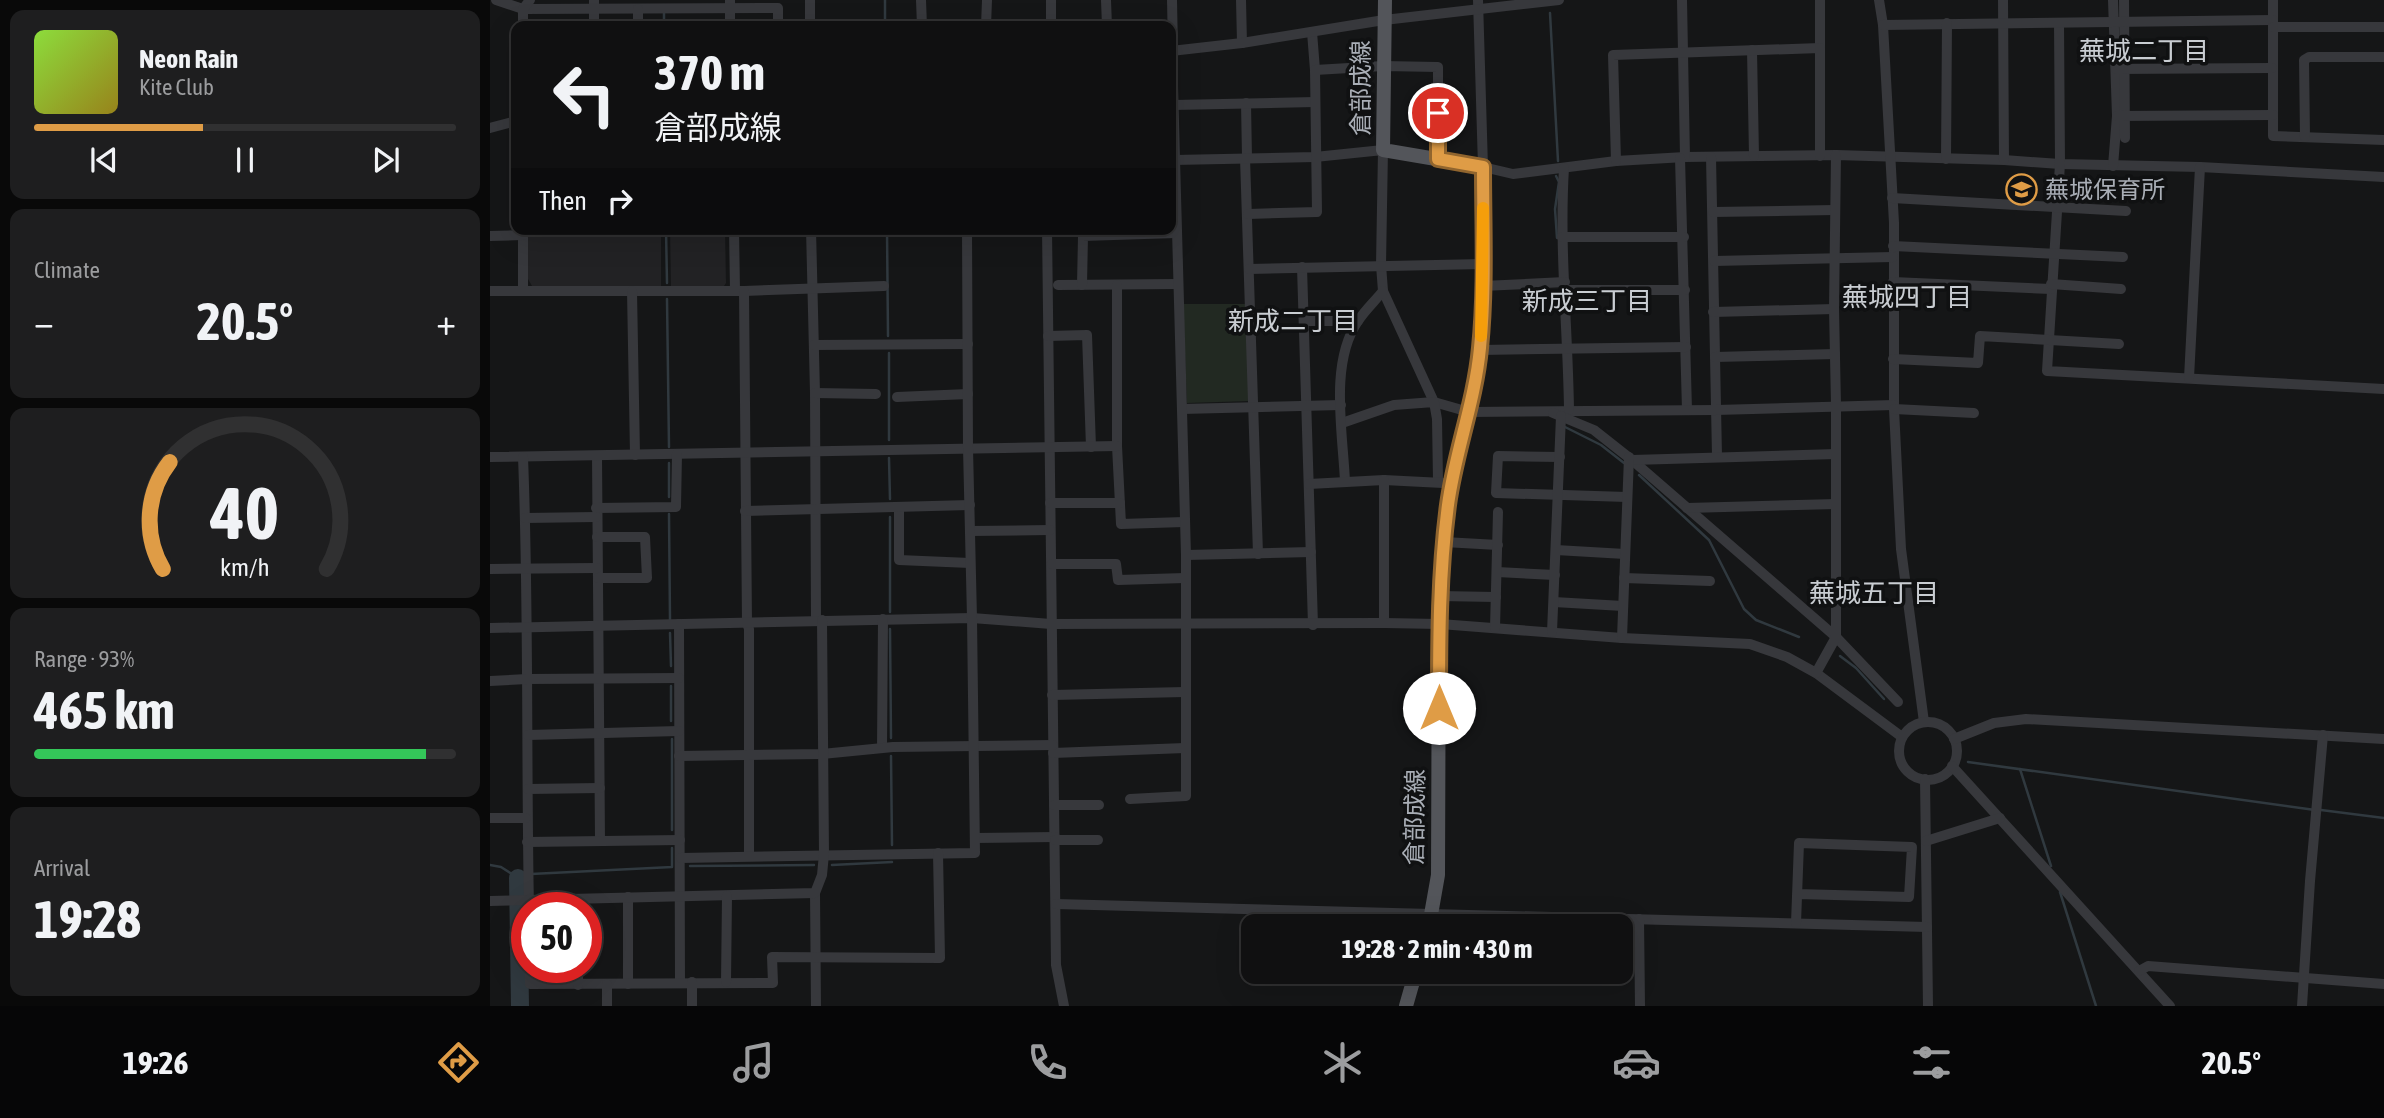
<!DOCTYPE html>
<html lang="en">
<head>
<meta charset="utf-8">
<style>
	:root { --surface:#101011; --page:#1e1e1f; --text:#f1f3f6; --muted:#9c9d9f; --line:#303031; --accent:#df9c46 }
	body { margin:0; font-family:"Asap Condensed","Noto Sans JP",sans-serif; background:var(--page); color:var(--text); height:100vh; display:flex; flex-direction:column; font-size:26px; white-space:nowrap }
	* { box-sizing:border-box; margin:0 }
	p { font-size:23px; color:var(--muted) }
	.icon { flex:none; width:38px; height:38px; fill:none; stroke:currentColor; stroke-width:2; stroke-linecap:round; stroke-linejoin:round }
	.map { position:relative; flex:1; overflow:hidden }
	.drawer { display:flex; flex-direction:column; gap:10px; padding:10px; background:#090909; width:490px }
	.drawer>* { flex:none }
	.banner { position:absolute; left:21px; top:21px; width:665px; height:214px; border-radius:14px; box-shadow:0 7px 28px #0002,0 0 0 2px var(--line); background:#101011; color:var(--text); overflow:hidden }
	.speed { position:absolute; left:21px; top:892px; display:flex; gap:14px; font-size:35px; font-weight:700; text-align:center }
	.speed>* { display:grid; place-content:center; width:91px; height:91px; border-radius:50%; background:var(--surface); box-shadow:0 7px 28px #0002,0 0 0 2px var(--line); line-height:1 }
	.speed .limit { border:10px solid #d22; background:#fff; color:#111 }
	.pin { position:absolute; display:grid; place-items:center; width:60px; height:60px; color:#fff; margin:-30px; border:4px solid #fff; border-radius:50%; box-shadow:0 2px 7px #0007 }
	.me { position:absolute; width:77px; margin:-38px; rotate:0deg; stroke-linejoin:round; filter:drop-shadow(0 0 5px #0008) }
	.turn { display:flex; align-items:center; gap:24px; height:147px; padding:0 28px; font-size:32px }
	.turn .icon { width:91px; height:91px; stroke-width:2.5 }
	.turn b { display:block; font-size:49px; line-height:60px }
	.then { display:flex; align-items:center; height:66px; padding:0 28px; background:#0003; gap:14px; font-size:26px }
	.big { font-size:52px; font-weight:700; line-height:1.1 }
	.drawer .tile { flex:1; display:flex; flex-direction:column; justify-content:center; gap:10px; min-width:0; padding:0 24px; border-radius:14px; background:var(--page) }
	.drawer .dial { align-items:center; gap:0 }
	.dial svg { height:182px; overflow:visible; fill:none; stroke:var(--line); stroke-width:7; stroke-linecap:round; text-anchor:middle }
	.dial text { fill:var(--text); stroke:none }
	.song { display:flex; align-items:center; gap:21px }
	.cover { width:84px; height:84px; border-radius:10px; background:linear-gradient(135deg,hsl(90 70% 55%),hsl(50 70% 35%)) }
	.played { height:7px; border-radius:4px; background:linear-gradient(90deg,var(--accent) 40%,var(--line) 40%) }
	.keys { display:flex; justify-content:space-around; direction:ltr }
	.heat { display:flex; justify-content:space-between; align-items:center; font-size:38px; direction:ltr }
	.charge { height:10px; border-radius:5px; background:linear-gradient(90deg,#34c759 93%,var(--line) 0) }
	.trip { position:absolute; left:751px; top:914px; width:392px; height:70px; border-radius:14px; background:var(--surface); box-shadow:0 7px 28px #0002,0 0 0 2px var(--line); font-weight:700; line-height:70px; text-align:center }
	.dock { display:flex; height:112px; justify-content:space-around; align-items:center; background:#060607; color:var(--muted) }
	.dock .icon { width:49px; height:49px }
	.dock .selected { color:var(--accent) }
	.dock b { font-size:32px; color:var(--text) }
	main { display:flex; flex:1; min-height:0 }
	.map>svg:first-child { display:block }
	.built { fill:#222224 }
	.green { fill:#222922 }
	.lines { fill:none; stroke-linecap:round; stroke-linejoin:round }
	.stream { stroke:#30393f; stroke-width:2.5 }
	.river { stroke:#30393f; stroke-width:18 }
	.minor { stroke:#37383c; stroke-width:10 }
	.major { stroke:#53555a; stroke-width:14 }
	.route-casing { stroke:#91652e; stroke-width:18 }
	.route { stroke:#df9c46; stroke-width:12 }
	.slow { stroke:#f59e0b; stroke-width:12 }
	.labels { text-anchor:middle; stroke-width:7; stroke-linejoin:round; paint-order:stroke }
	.street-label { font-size:24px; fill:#a9aeb6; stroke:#101112 }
	.poi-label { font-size:24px; fill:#a9aeb6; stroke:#101112; text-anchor:start }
	.neighbourhood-label { font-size:26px; fill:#c9cdd2; stroke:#101112 }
</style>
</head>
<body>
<main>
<section class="drawer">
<div class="tile">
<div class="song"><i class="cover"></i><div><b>Neon Rain</b><p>Kite Club</p></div></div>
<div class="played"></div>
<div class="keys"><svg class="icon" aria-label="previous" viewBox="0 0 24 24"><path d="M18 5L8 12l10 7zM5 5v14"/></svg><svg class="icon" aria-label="pause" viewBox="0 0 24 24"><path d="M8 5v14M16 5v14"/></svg><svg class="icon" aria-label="next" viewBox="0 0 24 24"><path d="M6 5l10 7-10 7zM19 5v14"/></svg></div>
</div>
<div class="tile"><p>Climate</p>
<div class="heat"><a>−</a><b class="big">20.5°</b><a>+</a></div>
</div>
<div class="tile dial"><svg viewBox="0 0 100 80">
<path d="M14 69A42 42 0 1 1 86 69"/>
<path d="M14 69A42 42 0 0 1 17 22" stroke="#df9c46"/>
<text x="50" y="56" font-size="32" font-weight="700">40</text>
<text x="50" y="72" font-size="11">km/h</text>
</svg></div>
<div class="tile"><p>Range · 93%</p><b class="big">465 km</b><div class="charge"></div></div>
<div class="tile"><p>Arrival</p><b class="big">19:28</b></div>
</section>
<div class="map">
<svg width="1894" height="1006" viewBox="0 0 1894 1006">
	<rect width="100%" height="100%" fill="#151617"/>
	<g class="built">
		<path d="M 38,229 L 171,229 L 171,287 L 42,286 L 38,279 Z"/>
		<path d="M 180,229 L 235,229 L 236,283 L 234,286 L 181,287 Z"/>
	</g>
	<path class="green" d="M 693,304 L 757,304 L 760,401 L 697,403 Z"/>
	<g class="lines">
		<g class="stream">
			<path d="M 395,0 L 395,26"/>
			<path d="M 174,10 L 174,26"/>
			<path d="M 1060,13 L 1068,161"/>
			<path d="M 1066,176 L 1069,182 L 1065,209 L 1067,238"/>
			<path d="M 176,229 L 177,283"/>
			<path d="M 397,229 L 398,336"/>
			<path d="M 177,299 L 179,447"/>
			<path d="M 399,353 L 399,440"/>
			<path d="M 1075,427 L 1111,445 L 1134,463"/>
			<path d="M 399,458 L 400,499"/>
			<path d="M 179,463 L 179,497"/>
			<path d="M 1149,475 L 1219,540 L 1254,609 L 1266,620 L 1309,637"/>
			<path d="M 179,514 L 180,620"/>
			<path d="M 400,517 L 400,612"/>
			<path d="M 400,629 L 401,738"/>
			<path d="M 180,633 L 181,666"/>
			<path d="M 1350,656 L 1366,668 L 1394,699"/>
			<path d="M 181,686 L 181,721"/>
			<path d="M 182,739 L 182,830"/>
			<path d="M 401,756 L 402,845"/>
			<path d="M 1478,762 L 1825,810"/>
			<path d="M 1530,769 L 1561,866"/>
			<path d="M 1831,810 L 1894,818"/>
			<path d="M 0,865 L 11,867 L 28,878 L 35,876"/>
			<path d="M 342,865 L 402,862"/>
			<path d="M 200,866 L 324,865"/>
			<path d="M 41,874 L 182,867 L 182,848"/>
			<path d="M 1570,892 L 1606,1006"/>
		</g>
		<path class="river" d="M 28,878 L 30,1006"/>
		<g class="minor">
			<path d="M 6,0 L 33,9 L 288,8 L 288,26"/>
			<path d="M 104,0 L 104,26"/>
			<path d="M 240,0 L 240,26"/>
			<path d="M 320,0 L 320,26"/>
			<path d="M 431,0 L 432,26"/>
			<path d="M 561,0 L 561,26"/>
			<path d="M 616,0 L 617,26"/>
			<path d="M 682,0 L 683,50"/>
			<path d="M 751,0 L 752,43"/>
			<path d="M 988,0 L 993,167 L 1023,174 L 1126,161 L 1195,157 L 1346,155 L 1514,160 L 1570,164 L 1710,167 L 1894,177"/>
			<path d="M 1192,0 L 1195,157"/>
			<path d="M 1389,0 L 1393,25 L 1404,223 L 1404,409 L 1411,549 L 1434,722"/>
			<path d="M 1513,0 L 1514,160"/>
			<path d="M 1623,0 L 1627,116 L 1623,166"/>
			<path d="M 1634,0 L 1635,138"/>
			<path d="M 1783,0 L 1783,136 L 1894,140"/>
			<path d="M 1569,23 L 1570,164 L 1557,371 L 1894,389"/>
			<path d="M 1393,25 L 1783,20"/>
			<path d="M 33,26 L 33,9 L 40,0"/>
			<path d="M 148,26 L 148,9"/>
			<path d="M 496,26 L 497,0"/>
			<path d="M 1783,27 L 1894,27"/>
			<path d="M 822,32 L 825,70"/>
			<path d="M 1330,48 L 1330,0"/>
			<path d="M 1262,50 L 1264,156"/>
			<path d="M 681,51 L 752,43 L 894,20 L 1069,0"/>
			<path d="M 1626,69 L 1782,68"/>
			<path d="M 756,103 L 757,158"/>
			<path d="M 683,105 L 825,102"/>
			<path d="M 1627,116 L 1783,115"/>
			<path d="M 0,128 L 26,121"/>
			<path d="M 1815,137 L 1814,60 L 1819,57 L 1894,57"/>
			<path d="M 1221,157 L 1227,456"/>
			<path d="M 755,158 L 768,554"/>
			<path d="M 1190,158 L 1197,410"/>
			<path d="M 1456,159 L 1457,23"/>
			<path d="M 684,160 L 825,157 L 893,150 L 891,265 L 893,291 L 944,402 L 979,412 L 1226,410 L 1404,405"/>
			<path d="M 1126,161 L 1123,55 L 1330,48 L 1330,156"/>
			<path d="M 1074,168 C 1069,249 1078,330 1079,410"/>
			<path d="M 1402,198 L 1636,211"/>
			<path d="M 1223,212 L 1345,210"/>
			<path d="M 758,214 L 827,212 L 825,70 L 893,66 L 948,67 L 948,159"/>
			<path d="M 33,229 L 33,291"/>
			<path d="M 244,229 L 245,291"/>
			<path d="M 321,229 L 325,393 L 326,620"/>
			<path d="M 557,229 L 566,965 L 574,1006"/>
			<path d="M 321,231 L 388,230"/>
			<path d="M 0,236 L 33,235"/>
			<path d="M 1072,237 L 1194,237"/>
			<path d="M 1403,246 L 1633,257"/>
			<path d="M 1224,261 L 1403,257"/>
			<path d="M 812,267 L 823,625"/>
			<path d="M 759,269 L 993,264"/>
			<path d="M 1403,282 L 1561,289"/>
			<path d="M 1561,284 L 1631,289"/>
			<path d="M 568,285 L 688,284"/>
			<path d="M 592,285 L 593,236 L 686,233"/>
			<path d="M 627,285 L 627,446 L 631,524 L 694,522"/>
			<path d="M 993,286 L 1075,282"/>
			<path d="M 1075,290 L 1195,290"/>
			<path d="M 0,291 L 254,291 L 394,286"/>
			<path d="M 142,291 L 145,455"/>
			<path d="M 254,291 L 257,623 L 259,629 L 259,856"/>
			<path d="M 1223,312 L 1344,309"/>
			<path d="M 814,321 L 868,321"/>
			<path d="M 558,336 L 597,335 L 601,447"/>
			<path d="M 324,345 L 478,344"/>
			<path d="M 990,350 L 1196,347"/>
			<path d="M 1225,357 L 1345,354"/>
			<path d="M 1403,359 L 1488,363 L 1490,336 L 1629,344"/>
			<path d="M 1699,378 L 1710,167"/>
			<path d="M 325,393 L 386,394"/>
			<path d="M 407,397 L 478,394"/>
			<path d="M 692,409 L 851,405"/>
			<path d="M 1404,409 L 1484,413"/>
			<path d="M 1063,413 L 1104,430 L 1142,460 L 1346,637 L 1408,702"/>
			<path d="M 852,423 L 904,405 L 944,402 L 947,419 L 948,481"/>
			<path d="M 107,456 L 110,840"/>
			<path d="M 0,457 L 627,446"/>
			<path d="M 33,457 C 39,607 36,758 39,908"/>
			<path d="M 1070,457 L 1008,456 L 1006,493 L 1137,497"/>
			<path d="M 1142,460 L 1346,454"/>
			<path d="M 855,482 C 853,433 839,363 868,321 C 875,310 885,301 893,291"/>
			<path d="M 819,484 L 894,480 L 953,483"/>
			<path d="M 560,503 L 630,503"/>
			<path d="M 106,508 L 186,507 L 187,454"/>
			<path d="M 409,508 L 409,560 L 480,563"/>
			<path d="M 1197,508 L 1346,504"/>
			<path d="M 255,511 L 480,505"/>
			<path d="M 35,518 L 106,517"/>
			<path d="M 480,531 L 560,530"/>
			<path d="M 107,537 L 155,537 L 157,578 L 108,578"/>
			<path d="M 954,542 L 1008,545"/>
			<path d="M 1066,550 L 1135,554"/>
			<path d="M 696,555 L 821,552"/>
			<path d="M 562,564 L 626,564 L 628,580 L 695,578"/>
			<path d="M 0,569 L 107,568"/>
			<path d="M 1007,572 L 1065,575"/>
			<path d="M 1134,578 L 1220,581"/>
			<path d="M 949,596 L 1006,597"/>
			<path d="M 1064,602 L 1133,606"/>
			<path d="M 894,623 L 894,480"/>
			<path d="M 189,624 L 190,982"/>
			<path d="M 0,628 L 482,618 L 561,624 L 894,623 L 950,624 L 1132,638 L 1260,644 L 1297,657 L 1326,673 L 1412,737"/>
			<path d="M 1005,628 L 1008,512"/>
			<path d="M 1062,632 L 1071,416"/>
			<path d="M 1132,638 L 1139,457"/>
			<path d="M 1326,673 L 1346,637 L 1346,405 L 1344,309 L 1346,155"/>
			<path d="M 0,681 L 37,679 L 189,678"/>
			<path d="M 562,695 L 695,692"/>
			<circle cx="1438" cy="751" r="29"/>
			<path d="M 38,735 L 189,731"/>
			<path d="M 1464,739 L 1504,723 L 1536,719 L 1894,739"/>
			<path d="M 392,748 L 393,619"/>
			<path d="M 563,753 L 695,748"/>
			<path d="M 189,756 L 332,754 L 403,747 L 563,745"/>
			<path d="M 1462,766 L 1680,1006"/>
			<path d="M 1435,779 L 1438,1006"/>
			<path d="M 38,789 L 110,788"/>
			<path d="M 640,799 L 696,796 L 696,555 L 682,50"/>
			<path d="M 564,805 L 609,805"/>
			<path d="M 0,818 L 36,818"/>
			<path d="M 485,838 L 565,837"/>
			<path d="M 565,840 L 608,840"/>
			<path d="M 1436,841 L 1510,818"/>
			<path d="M 37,842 L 190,840"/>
			<path d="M 191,858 L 485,853 L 482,618 L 478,448 L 477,229"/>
			<path d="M 325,893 L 326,1006"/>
			<path d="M 138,897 L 138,984"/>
			<path d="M 0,901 L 325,893 L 332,875 L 334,854 L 332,620"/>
			<path d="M 566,904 L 1437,927"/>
			<path d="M 1149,919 L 1150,1006"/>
			<path d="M 1306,923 L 1309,843 L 1422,847 L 1419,897 L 1307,894"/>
			<path d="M 40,968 L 40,984 L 283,983 L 282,957 L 450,958 L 448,853"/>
			<path d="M 1649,971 L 1658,966 L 1894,984"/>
			<path d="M 202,982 L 202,1006"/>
			<path d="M 236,982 L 237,896"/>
			<path d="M 117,984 L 117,1006"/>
			<path d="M 88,985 L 88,968"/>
			<path d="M 1812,1006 L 1820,881 L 1833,735"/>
		</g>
		<g class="major">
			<path d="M 895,0 L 893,150 L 993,167 L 993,317 L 990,350 L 985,386 L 958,503 L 949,596 L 948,875 L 939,926"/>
			<path d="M 916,1006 L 926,971"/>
		</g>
	</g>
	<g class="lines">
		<defs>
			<path id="route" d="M 948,113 L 948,159 L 993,167 C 993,227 996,288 990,348 C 985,402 965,452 958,505 C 949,573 949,640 949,708"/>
		</defs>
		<use href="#route" class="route-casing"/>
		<use href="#route" class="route"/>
		<path class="slow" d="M 991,336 L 993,208"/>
	</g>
	<defs>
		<symbol id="school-ring" viewBox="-11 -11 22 22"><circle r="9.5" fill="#101112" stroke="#df9c46" stroke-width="1.5"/><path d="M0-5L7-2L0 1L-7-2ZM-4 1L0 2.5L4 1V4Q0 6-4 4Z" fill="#df9c46"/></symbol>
	</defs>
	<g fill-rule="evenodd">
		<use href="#school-ring" x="1514" y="172" width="35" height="35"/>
	</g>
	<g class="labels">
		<g class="street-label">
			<text transform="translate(871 88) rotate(-90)" y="8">倉部成線</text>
			<text transform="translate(925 817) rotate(-89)" y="8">倉部成線</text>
		</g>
		<g class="poi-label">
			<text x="1555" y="198">蕪城保育所</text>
		</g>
		<g class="neighbourhood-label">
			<text x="1654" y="60">蕪城二丁目</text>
			<text x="1417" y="306">蕪城四丁目</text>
			<text x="1097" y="310">新成三丁目</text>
			<text x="803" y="330">新成二丁目</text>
			<text x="1384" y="602">蕪城五丁目</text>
		</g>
	</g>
</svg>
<div class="speed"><div class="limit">50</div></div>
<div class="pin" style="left:948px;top:113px;background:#d93025"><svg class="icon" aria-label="arrive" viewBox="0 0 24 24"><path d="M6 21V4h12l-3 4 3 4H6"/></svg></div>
<svg class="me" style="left:949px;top:708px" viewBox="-20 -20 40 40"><circle r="19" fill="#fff"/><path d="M0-13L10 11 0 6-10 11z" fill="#df9c46"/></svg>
<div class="trip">19:28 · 2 min · 430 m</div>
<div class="banner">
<div class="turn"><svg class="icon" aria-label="left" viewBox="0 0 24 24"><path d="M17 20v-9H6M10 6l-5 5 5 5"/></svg><div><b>370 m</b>倉部成線</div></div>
<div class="then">Then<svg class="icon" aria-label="right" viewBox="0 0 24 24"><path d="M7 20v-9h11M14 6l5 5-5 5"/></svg></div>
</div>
</div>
</main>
<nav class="dock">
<b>19:26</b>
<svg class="icon selected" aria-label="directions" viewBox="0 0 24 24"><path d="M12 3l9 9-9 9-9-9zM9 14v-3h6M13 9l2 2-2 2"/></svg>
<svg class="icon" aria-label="music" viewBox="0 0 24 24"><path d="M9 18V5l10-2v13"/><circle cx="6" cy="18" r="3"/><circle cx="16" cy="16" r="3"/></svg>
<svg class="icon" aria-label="phone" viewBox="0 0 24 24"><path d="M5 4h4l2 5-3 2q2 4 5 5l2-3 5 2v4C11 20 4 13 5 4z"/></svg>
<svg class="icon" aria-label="climate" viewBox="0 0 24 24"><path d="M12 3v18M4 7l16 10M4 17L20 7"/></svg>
<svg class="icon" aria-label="car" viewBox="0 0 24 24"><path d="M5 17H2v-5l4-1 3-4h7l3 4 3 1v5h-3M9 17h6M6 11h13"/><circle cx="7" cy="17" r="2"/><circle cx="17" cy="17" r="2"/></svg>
<svg class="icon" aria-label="filters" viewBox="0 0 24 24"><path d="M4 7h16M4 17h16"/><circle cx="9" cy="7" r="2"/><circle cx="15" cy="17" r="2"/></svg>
<b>20.5°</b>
</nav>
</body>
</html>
